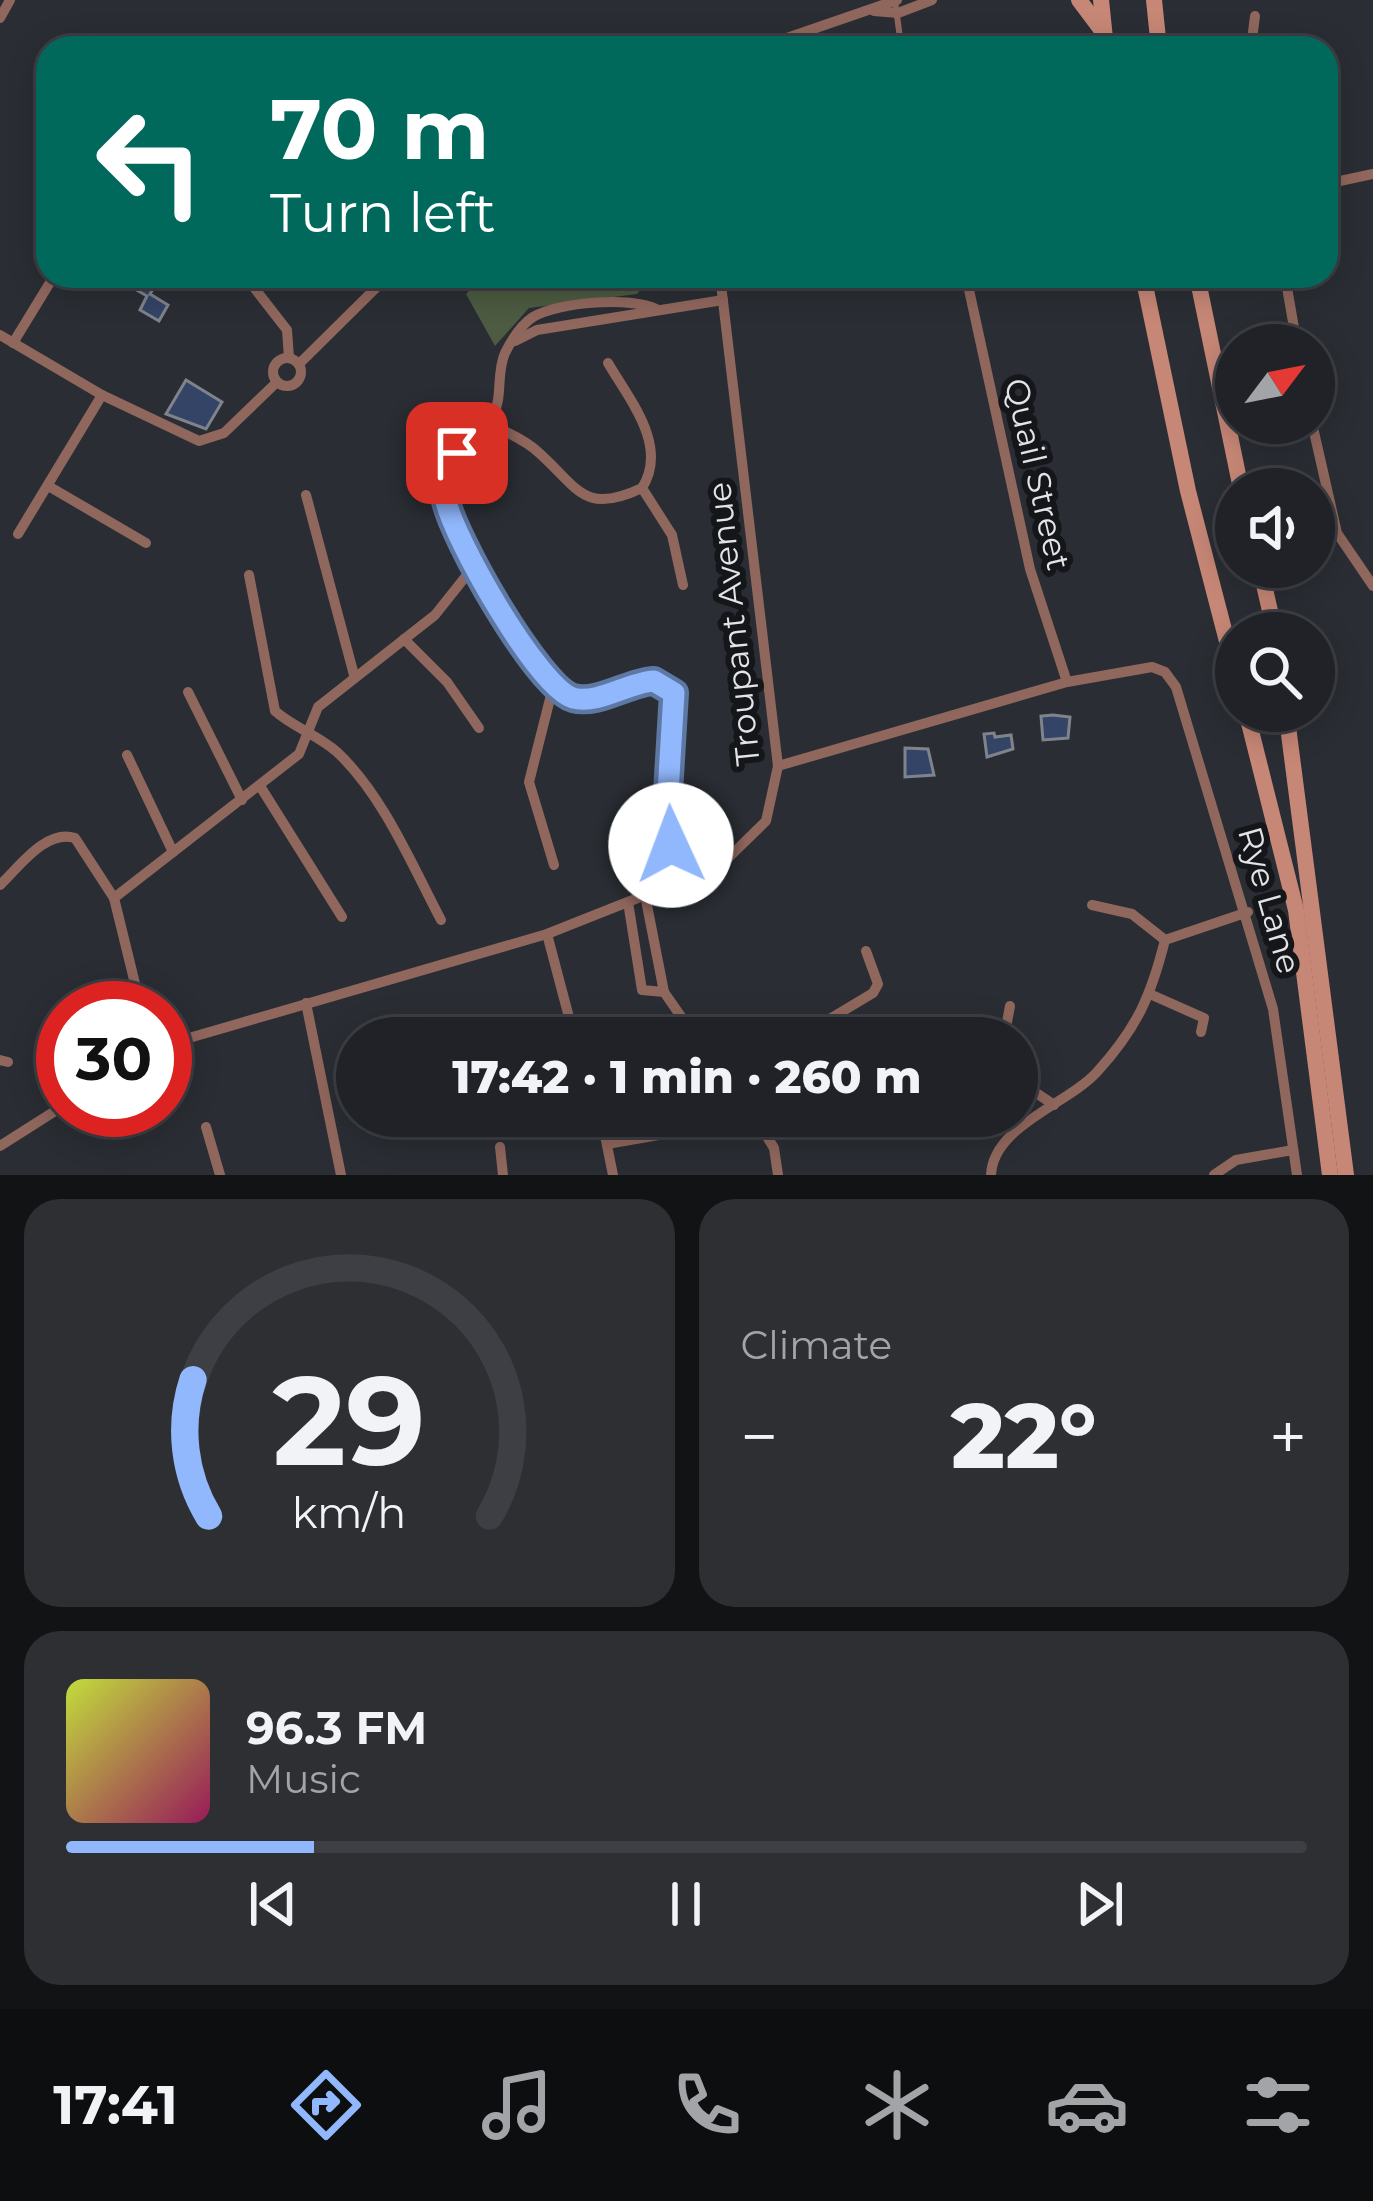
<!DOCTYPE html>
<html lang="en">
<head>
<meta charset="utf-8">
<style>
	:root { --surface:#202227; --page:#2d2f33; --text:#f1f3f6; --muted:#a2a4a7; --line:#3d3f44; --accent:#91b8fd }
	body { margin:0; font-family:Montserrat,sans-serif; background:var(--page); color:var(--text); height:100vh; display:flex; flex-direction:column; font-size:45px; white-space:nowrap }
	* { box-sizing:border-box; margin:0 }
	p { font-size:39px; color:var(--muted) }
	.icon { flex:none; width:66px; height:66px; fill:none; stroke:currentColor; stroke-width:2; stroke-linecap:round; stroke-linejoin:round }
	.map { position:relative; height:1175px; overflow:hidden }
	.side { display:flex; flex-direction:column; gap:24px; padding:24px; background:#121315; flex:1 }
	.side>* { flex:none }
	.guide { position:absolute; left:36px; top:36px; width:1302px; height:252px; border-radius:36px; box-shadow:0 6px 30px #0003,0 0 0 3px var(--line); background:#00695c; color:#fff; overflow:hidden }
	.needle { width:78px; rotate:58deg }
	.tools { position:absolute; left:1215px; top:324px; display:grid; gap:24px }
	.tools a { display:grid; place-items:center; width:120px; height:120px; border-radius:50%; background:var(--surface); box-shadow:0 6px 30px #0003,0 0 0 3px var(--line); font-size:60px }
	.speed { position:absolute; left:36px; top:981px; display:flex; gap:24px; font-size:60px; font-weight:700; text-align:center }
	.speed>* { display:grid; place-content:center; width:156px; height:156px; border-radius:50%; background:var(--surface); box-shadow:0 6px 30px #0003,0 0 0 3px var(--line); line-height:1 }
	.speed .limit { border:18px solid #d22; background:#fff; color:#111 }
	.pin { position:absolute; display:grid; place-items:center; width:102px; height:102px; color:#fff; margin:-51px; border-radius:24px; box-shadow:0 6px 18px #0006 }
	.me { position:absolute; width:132px; margin:-66px; rotate:358deg; stroke-linejoin:round; filter:drop-shadow(0 0 9px #0008) }
	.turn { display:flex; align-items:center; gap:42px; height:252px; padding:0 36px; font-size:54px }
	.turn .icon { width:156px; height:156px; stroke-width:2.5 }
	.turn b { display:block; font-size:84px; line-height:102px }
	.big { font-size:90px; font-weight:800; line-height:1.1 }
	.side .card { flex:1; display:flex; flex-direction:column; justify-content:center; gap:18px; min-width:0; padding:0 42px; border-radius:36px; background:var(--page) }
	.side .dial { align-items:center; gap:0 }
	.dial svg { height:312px; overflow:visible; fill:none; stroke:var(--line); stroke-width:7; stroke-linecap:round; text-anchor:middle }
	.dial text { fill:var(--text); stroke:none }
	.song { display:flex; align-items:center; gap:36px }
	.cover { width:144px; height:144px; border-radius:18px; background:linear-gradient(135deg,hsl(70 70% 55%),hsl(330 70% 35%)) }
	.played { height:12px; border-radius:6px; background:linear-gradient(90deg,var(--accent) 20%,var(--line) 20%) }
	.keys { display:flex; justify-content:space-around; direction:ltr }
	.heat { display:flex; justify-content:space-between; align-items:center; font-size:66px; direction:ltr }
	.side .tiles { flex:1; display:grid; gap:24px; grid-template-columns:1fr 1fr }
	.card:last-child { grid-column:span 2 }
	.trip { position:absolute; left:336px; top:1017px; width:702px; height:120px; border-radius:60px; background:var(--surface); box-shadow:0 6px 30px #0003,0 0 0 3px var(--line); font-weight:800; line-height:120px; text-align:center }
	.dock { display:flex; height:192px; justify-content:space-around; align-items:center; background:#0d0e10; color:var(--muted) }
	.dock .icon { width:84px; height:84px }
	.dock .selected { color:var(--accent) }
	.dock b { font-size:54px; color:var(--text) }
	.map>svg:first-child { display:block }
	.green { fill:#4c5b41 }
	.building { fill:#344467; stroke:#7f838b; stroke-width:3 }
	.lines { fill:none; stroke-linecap:round; stroke-linejoin:round }
	.lane { stroke:#90675d; stroke-width:6 }
	.street { stroke:#90675d; stroke-width:10 }
	.secondary { stroke:#c78776; stroke-width:16 }
	.route-casing { stroke:#5e78a4; stroke-width:30 }
	.route { stroke:#91b8fd; stroke-width:21 }
	.labels { text-anchor:middle; stroke-width:12; stroke-linejoin:round; paint-order:stroke }
	.street-label { font-size:33px; fill:#e2e4e8; stroke:#141619 }
</style>
</head>
<body>
<div class="map">
<svg width="1373" height="1175" viewBox="0 0 1373 1175">
	<rect width="100%" height="100%" fill="#2a2e34"/>
	<path class="green" d="M 484,276 L 652,276 L 637,294 L 529,308 L 495,346 L 466,294 Z"/>
	<g class="building">
		<path d="M 112,276 L 161,276 L 150,294 L 168,305 L 159,321 L 140,310 L 147,296 Z"/>
		<path d="M 186,380 L 222,402 L 206,429 L 166,414 Z"/>
		<path d="M 1053,715 L 1070,717 L 1068,738 L 1043,740 L 1041,716 Z"/>
		<path d="M 994,733 L 995,737 L 1011,735 L 1013,749 L 987,757 L 984,734 Z"/>
		<path d="M 905,748 L 928,749 L 934,775 L 905,777 Z"/>
	</g>
	<g class="lines">
		<g class="lane">
			<path d="M 868,48 L 900,38 L 895,1"/>
			<path d="M 927,48 L 1001,48"/>
		</g>
		<g class="street">
			<path d="M 874,11 L 898,13 L 932,0"/>
			<path d="M 0,18 L 10,0"/>
			<path d="M 758,48 L 897,0"/>
			<path d="M 1251,48 L 1255,16"/>
			<path d="M 1326,184 L 1373,174"/>
			<path d="M 245,276 L 287,330 L 289,358"/>
			<path d="M 966,276 L 1030,569 L 1067,682"/>
			<path d="M 1285,276 L 1297,345"/>
			<path d="M 721,280 L 745,276"/>
			<path d="M 658,310 C 632,296 558,302 533,317 C 521,325 511,341 505,353 C 496,373 503,397 493,416 C 480,441 447,451 444,482 C 440,521 537,688 574,698 C 599,705 629,682 654,681 L 673,693 L 668,793 L 671,845"/>
			<path d="M 0,335 L 102,395 L 199,441 L 224,433 L 277,382"/>
			<path d="M 515,341 L 537,330 L 723,300"/>
			<path d="M 13,343 L 54,276"/>
			<circle cx="287" cy="372" r="14"/>
			<path d="M 299,364 L 388,276"/>
			<path d="M 488,423 C 505,432 524,439 538,452 C 578,487 583,516 642,488 C 669,446 629,399 608,363"/>
			<path d="M 1312,423 L 1337,533 L 1373,586"/>
			<path d="M 50,487 L 146,543"/>
			<path d="M 642,488 L 672,535 L 683,585"/>
			<path d="M 306,495 L 354,675"/>
			<path d="M 18,534 L 102,395"/>
			<path d="M 249,575 L 275,711 C 293,727 318,735 337,752 C 383,795 412,865 441,920"/>
			<path d="M 404,639 L 447,682 L 479,728"/>
			<path d="M 553,687 L 529,782 L 554,865"/>
			<path d="M 188,692 L 242,800"/>
			<path d="M 127,755 L 173,852"/>
			<path d="M 778,766 L 1067,682 L 1152,667 L 1165,672 L 1176,687 L 1273,1009 L 1297,1175"/>
			<path d="M 260,786 L 342,917"/>
			<path d="M 0,885 C 20,866 46,829 75,838 L 114,898"/>
			<path d="M 645,895 L 664,992 L 696,1038"/>
			<path d="M 628,902 L 642,990 L 664,992"/>
			<path d="M 1092,905 L 1132,914 L 1165,940"/>
			<path d="M 547,934 L 570,1021 L 579,1030"/>
			<path d="M 1165,940 L 1248,912"/>
			<path d="M 1152,995 L 1204,1018 L 1201,1032"/>
			<path d="M 306,1003 L 341,1175"/>
			<path d="M 140,1004 L 114,898 L 299,754 L 318,707 L 435,615 L 474,566"/>
			<path d="M 829,1038 L 818,1026 L 873,993 L 878,984 L 866,951"/>
			<path d="M 1004,1038 L 1010,1006"/>
			<path d="M 165,1045 L 547,934 L 721,865 L 766,821 L 778,766 L 720,276"/>
			<path d="M 0,1060 L 8,1062"/>
			<path d="M 1017,1080 L 1054,1105"/>
			<path d="M 601,1116 L 613,1175"/>
			<path d="M 754,1116 L 774,1148 L 778,1175"/>
			<path d="M 206,1127 L 220,1175"/>
			<path d="M 607,1144 L 756,1118"/>
			<path d="M 0,1146 L 63,1106"/>
			<path d="M 500,1147 L 503,1175"/>
			<path d="M 991,1175 C 993,1126 1068,1104 1097,1072 C 1137,1028 1151,996 1165,940"/>
			<path d="M 1214,1175 L 1236,1160 L 1293,1150"/>
		</g>
		<g class="secondary">
			<path d="M 1079,0 L 1103,32"/>
			<path d="M 1101,0 L 1106,48"/>
			<path d="M 1154,0 L 1159,48"/>
			<path d="M 1143,276 L 1188,491 L 1236,676"/>
			<path d="M 1197,276 L 1241,489"/>
			<path d="M 1260,567 L 1275,633"/>
			<path d="M 1246,711 L 1296,910 L 1330,1175"/>
			<path d="M 1286,711 L 1346,1175"/>
		</g>
	</g>
	<g class="lines">
		<defs>
			<path id="route" d="M 457,453 C 449,468 442,479 445,497 C 451,535 538,687 573,698 C 598,705 629,682 654,681 L 674,693 L 668,793 L 671,845"/>
		</defs>
		<use href="#route" class="route-casing"/>
		<use href="#route" class="route"/>
	</g>
	<g class="labels">
		<g class="street-label">
			<text transform="translate(1038 474) rotate(77)" y="12">Quail Street</text>
			<text transform="translate(733 624) rotate(-96)" y="12">Troupant Avenue</text>
			<text transform="translate(1270 900) rotate(74)" y="12">Rye Lane</text>
		</g>
	</g>
</svg>
<div class="tools">
<a><svg class="needle" viewBox="-14 -14 28 28"><path d="M0-13l5 13h-10z" fill="#e53935"/><path d="M0 13l5-13h-10z" fill="#a2a4a7"/></svg></a>
<a><svg class="icon" aria-label="sound" viewBox="0 0 24 24"><path d="M4 9h4l5-4v14l-5-4H4zM17 9q2 3 0 6"/></svg></a>
<a><svg class="icon" aria-label="search" viewBox="0 0 24 24"><circle cx="10" cy="10" r="6"/><path d="M15 15l6 6"/></svg></a>
</div>
<div class="speed"><div class="limit">30</div></div>
<div class="pin" style="left:457px;top:453px;background:#d93025"><svg class="icon" aria-label="arrive" viewBox="0 0 24 24"><path d="M6 21V4h12l-3 4 3 4H6"/></svg></div>
<svg class="me" style="left:671px;top:845px" viewBox="-20 -20 40 40"><circle r="19" fill="#fff"/><path d="M0-13L10 11 0 6-10 11z" fill="#91b8fd"/></svg>
<div class="trip">17:42 · 1 min · 260 m</div>
<div class="guide">
<div class="turn"><svg class="icon" aria-label="left" viewBox="0 0 24 24"><path d="M17 20v-9H6M10 6l-5 5 5 5"/></svg><div><b>70 m</b>Turn left</div></div>
</div>
</div>
<section class="side">
<div class="tiles">
<div class="card dial"><svg viewBox="0 0 100 80">
<path d="M14 69A42 42 0 1 1 86 69"/>
<path d="M14 69A42 42 0 0 1 10 34" stroke="#91b8fd"/>
<text x="50" y="56" font-size="32" font-weight="700">29</text>
<text x="50" y="72" font-size="11">km/h</text>
</svg></div>
<div class="card"><p>Climate</p>
<div class="heat"><a>−</a><b class="big">22°</b><a>+</a></div>
</div>
<div class="card">
<div class="song"><i class="cover"></i><div><b>96.3 FM</b><p>Music</p></div></div>
<div class="played"></div>
<div class="keys"><svg class="icon" aria-label="previous" viewBox="0 0 24 24"><path d="M18 5L8 12l10 7zM5 5v14"/></svg><svg class="icon" aria-label="pause" viewBox="0 0 24 24"><path d="M8 5v14M16 5v14"/></svg><svg class="icon" aria-label="next" viewBox="0 0 24 24"><path d="M6 5l10 7-10 7zM19 5v14"/></svg></div>
</div>
</div>
</section>
<nav class="dock">
<b>17:41</b>
<svg class="icon selected" aria-label="directions" viewBox="0 0 24 24"><path d="M12 3l9 9-9 9-9-9zM9 14v-3h6M13 9l2 2-2 2"/></svg>
<svg class="icon" aria-label="music" viewBox="0 0 24 24"><path d="M9 18V5l10-2v13"/><circle cx="6" cy="18" r="3"/><circle cx="16" cy="16" r="3"/></svg>
<svg class="icon" aria-label="phone" viewBox="0 0 24 24"><path d="M5 4h4l2 5-3 2q2 4 5 5l2-3 5 2v4C11 20 4 13 5 4z"/></svg>
<svg class="icon" aria-label="climate" viewBox="0 0 24 24"><path d="M12 3v18M4 7l16 10M4 17L20 7"/></svg>
<svg class="icon" aria-label="car" viewBox="0 0 24 24"><path d="M5 17H2v-5l4-1 3-4h7l3 4 3 1v5h-3M9 17h6M6 11h13"/><circle cx="7" cy="17" r="2"/><circle cx="17" cy="17" r="2"/></svg>
<svg class="icon" aria-label="filters" viewBox="0 0 24 24"><path d="M4 7h16M4 17h16"/><circle cx="9" cy="7" r="2"/><circle cx="15" cy="17" r="2"/></svg>
</nav>
</body>
</html>
